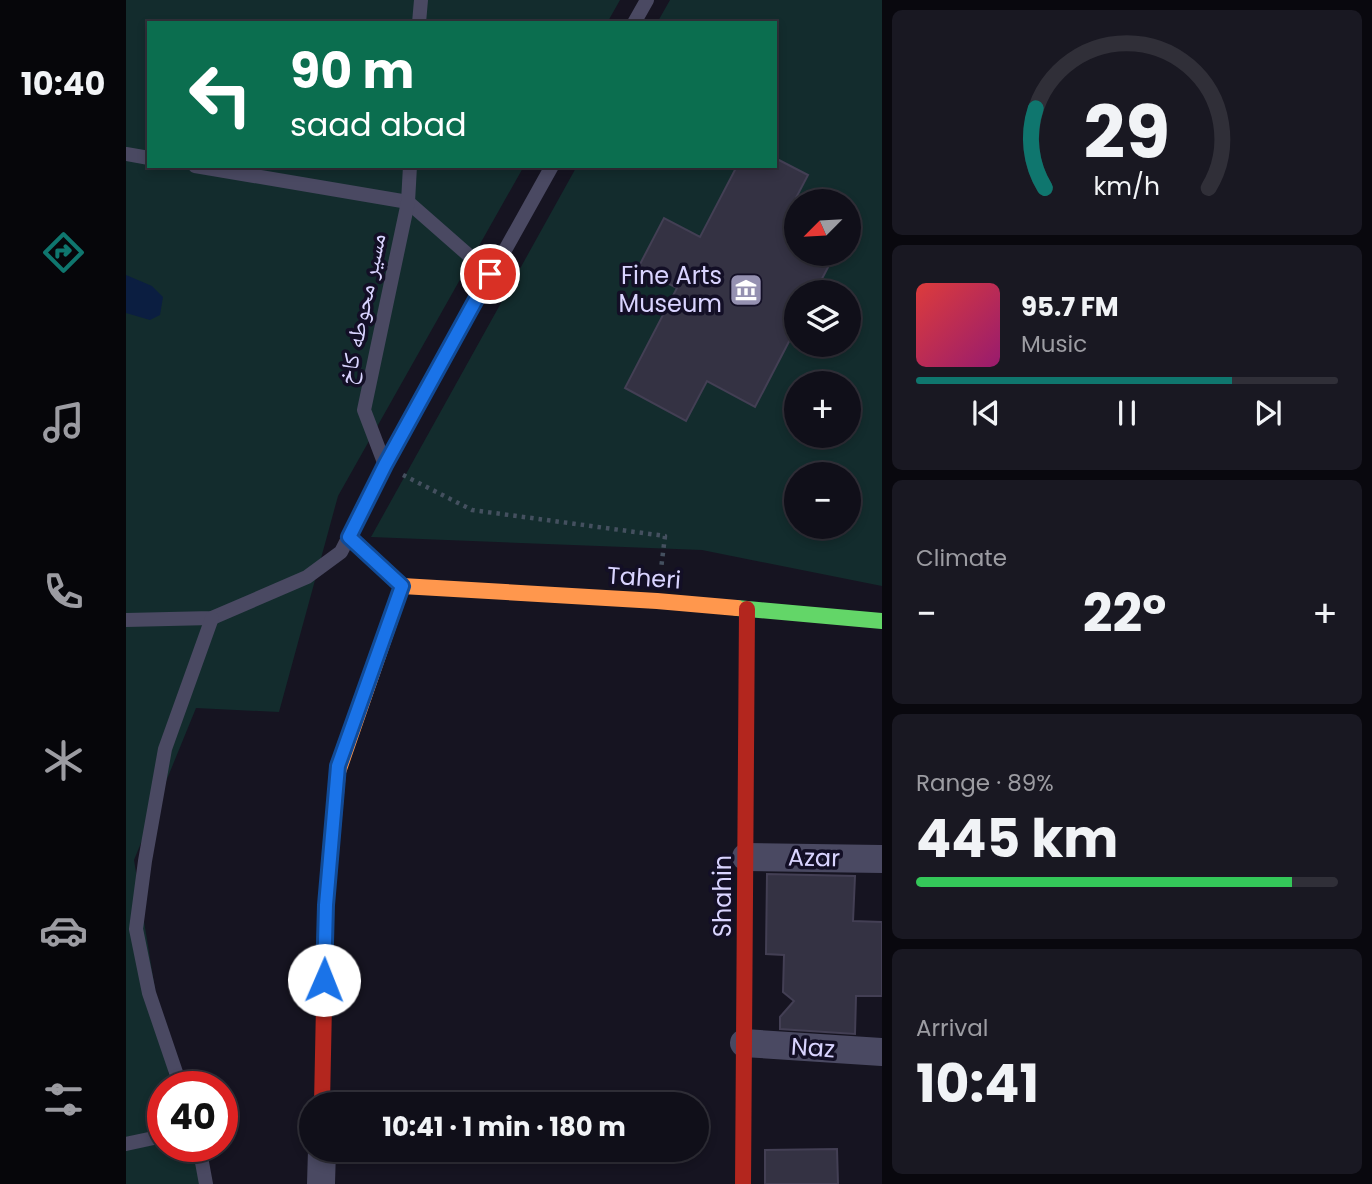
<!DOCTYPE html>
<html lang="en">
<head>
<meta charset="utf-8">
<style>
	:root { --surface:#100f19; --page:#191822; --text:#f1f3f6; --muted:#9c9ca2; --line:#302f38; --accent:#0f766e }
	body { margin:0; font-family:Poppins,"Noto Naskh Arabic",sans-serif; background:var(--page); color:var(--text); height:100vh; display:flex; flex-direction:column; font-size:26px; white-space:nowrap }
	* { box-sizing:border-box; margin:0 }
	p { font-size:23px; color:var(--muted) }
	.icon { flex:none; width:38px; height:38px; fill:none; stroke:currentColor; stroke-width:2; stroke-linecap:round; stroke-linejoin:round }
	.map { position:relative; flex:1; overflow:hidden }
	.panel { display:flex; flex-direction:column; gap:10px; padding:10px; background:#09080e; width:490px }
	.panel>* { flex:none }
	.banner { position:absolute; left:21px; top:21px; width:630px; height:147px; border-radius:0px; box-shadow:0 4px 10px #0003,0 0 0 2px var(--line); background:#0b6e4f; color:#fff; overflow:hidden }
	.needle { width:46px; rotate:246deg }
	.fabs { position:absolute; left:658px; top:189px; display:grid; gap:14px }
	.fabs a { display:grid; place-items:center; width:77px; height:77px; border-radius:50%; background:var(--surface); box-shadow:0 4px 10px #0003,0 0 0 2px var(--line); font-size:35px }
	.speed { position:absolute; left:21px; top:1071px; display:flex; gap:14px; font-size:35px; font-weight:700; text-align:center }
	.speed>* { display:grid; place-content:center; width:91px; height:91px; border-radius:50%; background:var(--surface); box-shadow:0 4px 10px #0003,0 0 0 2px var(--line); line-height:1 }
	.speed .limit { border:10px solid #d22; background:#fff; color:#111 }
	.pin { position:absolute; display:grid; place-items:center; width:60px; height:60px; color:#fff; margin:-30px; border:4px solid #fff; border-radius:50%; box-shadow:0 2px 7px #0007 }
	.me { position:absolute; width:77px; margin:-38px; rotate:1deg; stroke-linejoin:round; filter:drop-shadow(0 0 5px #0008) }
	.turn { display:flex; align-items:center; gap:24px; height:147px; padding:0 28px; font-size:32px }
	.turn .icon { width:91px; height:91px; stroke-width:2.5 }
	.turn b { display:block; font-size:49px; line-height:60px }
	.big { font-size:52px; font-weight:700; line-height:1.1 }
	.panel .widget { flex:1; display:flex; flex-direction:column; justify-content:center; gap:10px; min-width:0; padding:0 24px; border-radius:10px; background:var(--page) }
	.panel .dial { align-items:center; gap:0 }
	.dial svg { height:182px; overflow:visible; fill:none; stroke:var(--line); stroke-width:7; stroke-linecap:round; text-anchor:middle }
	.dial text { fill:var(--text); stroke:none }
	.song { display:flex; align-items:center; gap:21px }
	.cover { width:84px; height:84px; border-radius:10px; background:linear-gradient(135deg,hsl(0 70% 55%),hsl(320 70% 35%)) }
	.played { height:7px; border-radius:4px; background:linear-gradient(90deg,var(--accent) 75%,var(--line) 75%) }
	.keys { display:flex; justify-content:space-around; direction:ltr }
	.heat { display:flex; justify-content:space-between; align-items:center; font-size:38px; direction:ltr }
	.charge { height:10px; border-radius:5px; background:linear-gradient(90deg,#34c759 89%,var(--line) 0) }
	.trip { position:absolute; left:173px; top:1092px; width:410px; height:70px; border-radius:35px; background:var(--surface); box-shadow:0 4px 10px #0003,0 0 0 2px var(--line); font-weight:700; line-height:70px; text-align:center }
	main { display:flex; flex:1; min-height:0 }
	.menu { display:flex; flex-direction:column; width:126px; justify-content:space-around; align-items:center; background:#06060a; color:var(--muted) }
	.menu .icon { width:49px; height:49px }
	.menu .selected { color:var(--accent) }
	.menu b { font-size:32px; color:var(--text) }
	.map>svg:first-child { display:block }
	.green { fill:#132c2d; fill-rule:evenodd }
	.water { fill:#0b1e41 }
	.building { fill:#343243; stroke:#433f54; stroke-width:2 }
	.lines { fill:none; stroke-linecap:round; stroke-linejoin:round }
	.path { stroke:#44505f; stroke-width:4.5; stroke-dasharray:3.5 5; stroke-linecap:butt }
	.lane { stroke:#4a4962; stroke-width:14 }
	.street { stroke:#4a4962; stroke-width:28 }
	.fast { stroke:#63d668; stroke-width:16 }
	.slow { stroke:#ff974d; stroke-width:16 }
	.jam { stroke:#b3261e; stroke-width:16 }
	.route-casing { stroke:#114b97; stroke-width:18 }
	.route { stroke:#1a73e8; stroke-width:12 }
	.labels { text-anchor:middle; stroke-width:7; stroke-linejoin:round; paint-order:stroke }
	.poi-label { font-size:24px; fill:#d9d4ff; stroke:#130f26; text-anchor:end }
	.street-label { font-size:24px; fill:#d9d4ff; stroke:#130f26 }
</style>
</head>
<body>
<main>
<nav class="menu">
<b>10:40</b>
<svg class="icon selected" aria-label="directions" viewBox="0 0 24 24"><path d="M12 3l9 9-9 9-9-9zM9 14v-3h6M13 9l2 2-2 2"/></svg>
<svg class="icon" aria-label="music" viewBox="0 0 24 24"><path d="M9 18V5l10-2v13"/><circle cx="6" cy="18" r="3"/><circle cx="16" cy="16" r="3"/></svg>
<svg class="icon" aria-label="phone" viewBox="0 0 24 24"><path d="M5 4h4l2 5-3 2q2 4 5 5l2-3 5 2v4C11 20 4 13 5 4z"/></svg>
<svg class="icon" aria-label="climate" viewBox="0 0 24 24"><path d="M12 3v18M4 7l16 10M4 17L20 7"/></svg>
<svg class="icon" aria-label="car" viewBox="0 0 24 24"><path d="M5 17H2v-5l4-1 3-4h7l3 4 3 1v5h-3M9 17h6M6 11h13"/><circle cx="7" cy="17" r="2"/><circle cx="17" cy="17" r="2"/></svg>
<svg class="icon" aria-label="filters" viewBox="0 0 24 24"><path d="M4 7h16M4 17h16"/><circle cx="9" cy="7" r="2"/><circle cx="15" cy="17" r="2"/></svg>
</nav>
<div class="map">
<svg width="756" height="1184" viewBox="0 0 756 1184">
	<rect width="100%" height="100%" fill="#161421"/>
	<g class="green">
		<path d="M 0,0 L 494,0 L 481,23 L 23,23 L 23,166 L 398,166 L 212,496 L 153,712 L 70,708 L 8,860 L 45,1087 L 37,1087 L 37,1146 L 67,1146 L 87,1184 L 0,1184 Z"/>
		<path d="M 544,0 L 756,0 L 756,586 L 576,550 L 245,537 L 451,166 L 649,166 L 649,23 L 531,23 ZM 670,201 L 723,201 L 723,254 L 670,254 ZM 670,292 L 723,292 L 723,345 L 670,345 ZM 670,383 L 723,383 L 723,436 L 670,436 ZM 670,474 L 723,474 L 723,527 L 670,527 Z"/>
	</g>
	<path class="water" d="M 0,275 L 26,286 L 37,297 L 34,315 L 24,320 L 0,313 Z"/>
	<g class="building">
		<path d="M 649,158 L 682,175 L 661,215 L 670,220 L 670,254 L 709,254 L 689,292 L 670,292 L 670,328 L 629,407 L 581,381 L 560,421 L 499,388 L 551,288 L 512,268 L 538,218 L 574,237 L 611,166 L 649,166 Z"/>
		<path d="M 641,874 L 729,876 L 727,921 L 756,922 L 756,996 L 730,996 L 729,1034 L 654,1029 L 654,1017 L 668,1001 L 657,992 L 658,955 L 640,954 Z"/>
		<path d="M 711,1149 L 712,1184 L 639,1184 L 639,1150 Z"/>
	</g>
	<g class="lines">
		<path class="path" d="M 277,475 L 346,510 L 539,536 L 535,569"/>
		<g class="lane">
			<path d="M 293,23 L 295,0"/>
			<path d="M 508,23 L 521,0"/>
			<path d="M 0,154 L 23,158"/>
			<path d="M 69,166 L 282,202 L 364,274"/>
			<path d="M 259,465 L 426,166"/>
			<path d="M 0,620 L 86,618 L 181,577 L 215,552 L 259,465 L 238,410 L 282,202 L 284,166"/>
			<path d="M 55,1087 L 23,993 L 10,929 L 19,861 L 39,749 L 86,618"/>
			<path d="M 0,1144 L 37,1136"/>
			<path d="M 73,1146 L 80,1184"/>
		</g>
		<g class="street">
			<path d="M 620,857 L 756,859"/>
			<path d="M 618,1043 L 756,1052"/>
			<path d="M 195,1184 L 196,1150"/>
		</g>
		<path class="fast" d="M 611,608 L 756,621"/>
		<g class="slow">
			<path d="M 276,586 L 531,601 L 611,608"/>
			<path d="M 212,772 L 276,586"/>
		</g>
		<g class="jam">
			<path d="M 223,537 L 276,586"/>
			<path d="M 196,1104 L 200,905 L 212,772"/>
			<path d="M 617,1184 L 621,609"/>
		</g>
	</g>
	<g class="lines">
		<defs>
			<path id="route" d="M 198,980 L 200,905 L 212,766 L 276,586 L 223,537 L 259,465 L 364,274"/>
		</defs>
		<use href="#route" class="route-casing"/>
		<use href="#route" class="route"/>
	</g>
	<defs>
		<symbol id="museum-square" viewBox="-11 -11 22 22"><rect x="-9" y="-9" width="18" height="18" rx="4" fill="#9591b1" stroke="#130f26"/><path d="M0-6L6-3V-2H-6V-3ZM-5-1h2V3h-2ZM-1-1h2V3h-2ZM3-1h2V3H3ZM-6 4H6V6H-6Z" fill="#fff"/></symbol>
	</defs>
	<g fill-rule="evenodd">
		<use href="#museum-square" x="601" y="271" width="38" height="38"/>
	</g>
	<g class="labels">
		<g class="poi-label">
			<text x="596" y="284">Fine Arts<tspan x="596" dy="28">Museum</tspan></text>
		</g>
		<g class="street-label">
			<text transform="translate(236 309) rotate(-78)" y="8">مسیر محوطه کاخ</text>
			<text transform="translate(518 578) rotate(4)" y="8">Taheri</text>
			<text transform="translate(688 858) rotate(1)" y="8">Azar</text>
			<text transform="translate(597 896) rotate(-90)" y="8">Shahin</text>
			<text transform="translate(687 1048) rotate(4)" y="8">Naz</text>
		</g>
	</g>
</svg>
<div class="fabs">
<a><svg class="needle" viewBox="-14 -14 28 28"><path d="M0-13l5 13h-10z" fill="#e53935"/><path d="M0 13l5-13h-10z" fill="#9c9ca2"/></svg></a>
<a><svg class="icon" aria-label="layers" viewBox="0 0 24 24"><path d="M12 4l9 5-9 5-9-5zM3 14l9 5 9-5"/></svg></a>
<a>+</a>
<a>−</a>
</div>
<div class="speed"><div class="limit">40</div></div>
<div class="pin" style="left:364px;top:274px;background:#d93025"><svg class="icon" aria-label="arrive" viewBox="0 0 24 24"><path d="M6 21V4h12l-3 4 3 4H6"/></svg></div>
<svg class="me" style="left:198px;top:980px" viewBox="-20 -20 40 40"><circle r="19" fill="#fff"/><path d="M0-13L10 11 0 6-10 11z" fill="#1a73e8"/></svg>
<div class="trip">10:41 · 1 min · 180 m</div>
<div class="banner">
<div class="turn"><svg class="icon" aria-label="left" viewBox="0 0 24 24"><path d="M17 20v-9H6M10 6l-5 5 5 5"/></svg><div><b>90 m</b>saad abad</div></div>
</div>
</div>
<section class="panel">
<div class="widget dial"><svg viewBox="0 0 100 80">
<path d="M14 69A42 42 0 1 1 86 69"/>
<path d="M14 69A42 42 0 0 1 10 34" stroke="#0f766e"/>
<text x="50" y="56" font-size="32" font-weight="700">29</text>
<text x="50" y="72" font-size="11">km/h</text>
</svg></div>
<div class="widget">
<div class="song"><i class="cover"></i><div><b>95.7 FM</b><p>Music</p></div></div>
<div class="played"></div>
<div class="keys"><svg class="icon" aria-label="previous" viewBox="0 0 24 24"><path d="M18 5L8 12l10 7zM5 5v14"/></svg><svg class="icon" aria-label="pause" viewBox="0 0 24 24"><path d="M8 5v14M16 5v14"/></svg><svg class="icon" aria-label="next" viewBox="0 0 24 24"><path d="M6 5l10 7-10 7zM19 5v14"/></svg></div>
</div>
<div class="widget"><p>Climate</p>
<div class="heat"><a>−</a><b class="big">22°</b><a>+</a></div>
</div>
<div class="widget"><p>Range · 89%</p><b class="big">445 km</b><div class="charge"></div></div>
<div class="widget"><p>Arrival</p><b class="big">10:41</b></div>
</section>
</main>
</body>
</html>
